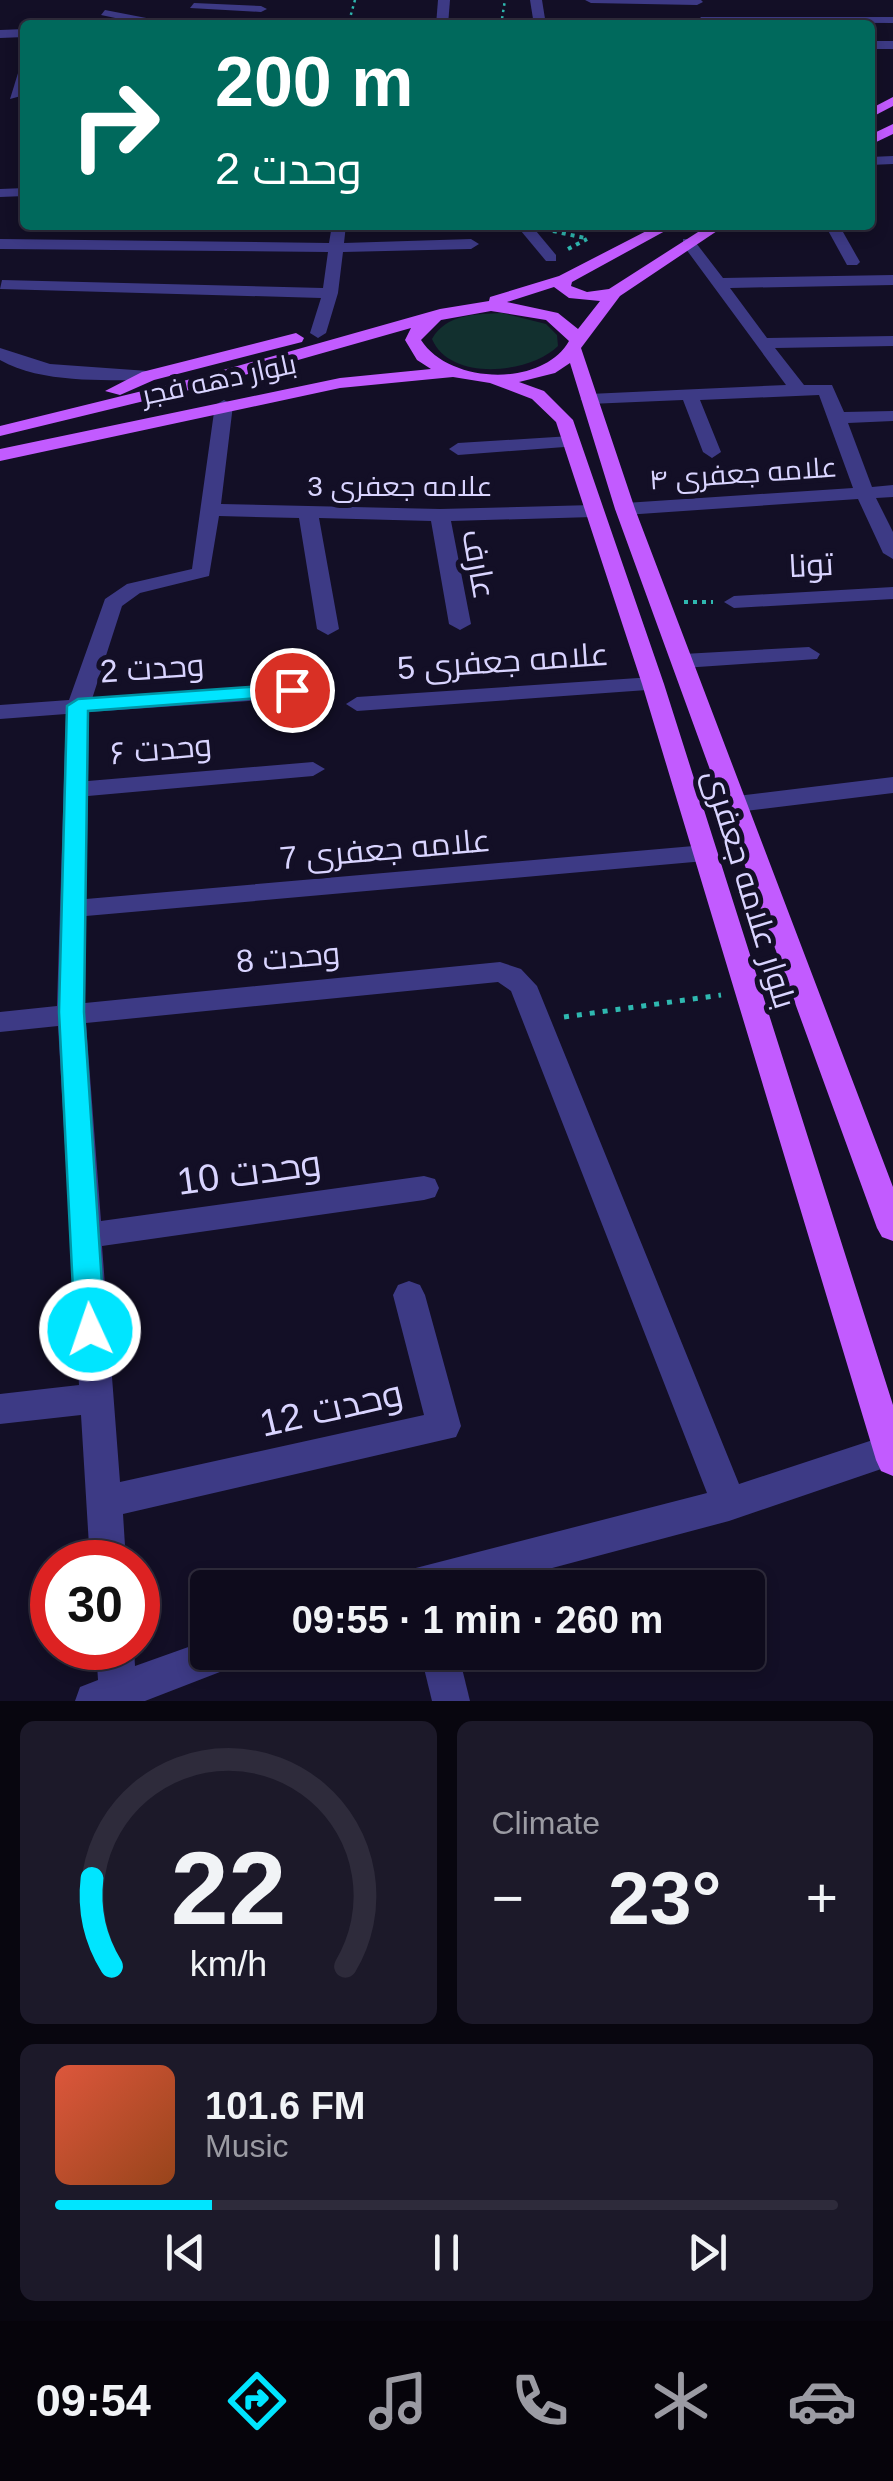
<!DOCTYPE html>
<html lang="en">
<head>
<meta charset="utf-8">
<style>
	:root { --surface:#0e0b1c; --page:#1c1929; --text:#f1f3f6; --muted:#9b9ba3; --line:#2e2b3b; --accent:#00e5ff }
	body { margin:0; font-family:Helvetica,Cairo,sans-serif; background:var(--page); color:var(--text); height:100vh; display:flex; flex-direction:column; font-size:38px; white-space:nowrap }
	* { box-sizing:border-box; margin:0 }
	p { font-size:32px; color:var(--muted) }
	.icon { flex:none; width:55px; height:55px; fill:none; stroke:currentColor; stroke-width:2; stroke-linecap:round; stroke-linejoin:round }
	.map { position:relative; height:1701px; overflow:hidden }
	.sheet { display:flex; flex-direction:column; gap:20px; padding:20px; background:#08060f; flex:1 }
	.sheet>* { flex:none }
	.guide { position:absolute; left:20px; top:20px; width:855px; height:210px; border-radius:10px; box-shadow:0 5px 15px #0003,0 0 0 2px var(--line); background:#00695c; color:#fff; overflow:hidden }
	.speed { position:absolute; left:30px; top:1540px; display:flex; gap:20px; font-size:50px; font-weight:700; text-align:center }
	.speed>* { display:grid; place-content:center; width:130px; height:130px; border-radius:50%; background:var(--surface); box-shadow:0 5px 15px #0003,0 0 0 2px var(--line); line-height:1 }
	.speed .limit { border:15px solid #d22; background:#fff; color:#111 }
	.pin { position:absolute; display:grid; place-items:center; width:85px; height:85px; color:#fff; margin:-42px; border:5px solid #fff; border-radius:50%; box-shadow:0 2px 10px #0007 }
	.me { position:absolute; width:110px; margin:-55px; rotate:357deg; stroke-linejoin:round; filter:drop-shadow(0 0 8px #0008) }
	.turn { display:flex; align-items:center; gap:35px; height:210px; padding:0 30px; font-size:45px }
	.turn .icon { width:130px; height:130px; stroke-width:2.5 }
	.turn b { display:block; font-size:70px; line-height:85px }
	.big { font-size:75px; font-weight:700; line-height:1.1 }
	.sheet .card { flex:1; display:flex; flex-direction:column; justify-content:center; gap:15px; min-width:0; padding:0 35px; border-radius:15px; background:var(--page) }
	.sheet .dial { align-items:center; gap:0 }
	.dial svg { height:260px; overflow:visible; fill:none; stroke:var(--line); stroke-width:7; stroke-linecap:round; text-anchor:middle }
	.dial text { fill:var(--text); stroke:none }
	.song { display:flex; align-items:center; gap:30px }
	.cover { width:120px; height:120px; border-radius:15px; background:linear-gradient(135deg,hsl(10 70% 55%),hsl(20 70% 35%)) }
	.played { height:10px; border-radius:5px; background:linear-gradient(90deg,var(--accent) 20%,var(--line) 20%) }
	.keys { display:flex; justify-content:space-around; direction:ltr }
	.heat { display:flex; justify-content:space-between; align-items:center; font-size:55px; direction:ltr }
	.sheet .tiles { flex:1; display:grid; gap:20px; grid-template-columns:1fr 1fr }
	.card:last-child { grid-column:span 2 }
	.trip { position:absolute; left:190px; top:1570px; width:575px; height:100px; border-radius:10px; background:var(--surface); box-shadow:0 5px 15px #0003,0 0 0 2px var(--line); font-weight:700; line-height:100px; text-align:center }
	.tabs { display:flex; height:160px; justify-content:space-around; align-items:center; background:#06040b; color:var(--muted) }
	.tabs .icon { width:70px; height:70px }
	.tabs .on { color:var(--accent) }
	.tabs b { font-size:45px; color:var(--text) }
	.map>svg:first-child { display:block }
	.green { fill:#12302f }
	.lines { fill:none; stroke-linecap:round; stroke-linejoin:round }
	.path-far2 { stroke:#2fb8b0; stroke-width:2.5; stroke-dasharray:2.5 4; stroke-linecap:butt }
	.path-far1 { stroke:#2fb8b0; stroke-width:4; stroke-dasharray:4 5; stroke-linecap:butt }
	.path { stroke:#2fb8b0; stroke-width:5; stroke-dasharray:5 8; stroke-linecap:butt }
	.minor { fill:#3d3a85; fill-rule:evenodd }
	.major { fill:#c25bff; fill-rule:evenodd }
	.route { fill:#00e5ff; stroke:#0095a6; stroke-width:2.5 }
	.labels { text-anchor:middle; stroke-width:10; stroke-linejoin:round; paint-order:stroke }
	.far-street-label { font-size:28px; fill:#d9d4ff; stroke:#130f26 }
	.street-label { font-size:32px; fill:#d9d4ff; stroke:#130f26 }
	.near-street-label { font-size:38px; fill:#d9d4ff; stroke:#130f26 }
</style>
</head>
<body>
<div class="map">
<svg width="893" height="1701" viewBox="0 0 893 1701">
	<rect width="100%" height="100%" fill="#130f26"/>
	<path class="green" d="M 502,313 L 546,324 L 557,335 L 558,346 C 530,374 450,382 432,339 C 446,314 476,314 502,313 Z"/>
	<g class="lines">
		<g class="path-far2">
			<path d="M 355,0 L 348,25 L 368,25"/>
			<path d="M 501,25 L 505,0"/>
		</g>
		<g class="path-far1">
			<path d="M 553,231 L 585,238"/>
			<path d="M 568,249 L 587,239"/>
			<path d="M 684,602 L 713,602"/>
		</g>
		<path class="path" d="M 564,1017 L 721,995"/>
		<g class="minor">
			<path d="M 438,0 L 450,0 L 448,25 L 436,25 Z"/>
			<path d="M 530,0 L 542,0 L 546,25 L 534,25 Z"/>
			<path d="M 585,0 L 701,0 L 703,2 L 697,5 L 591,3 Z"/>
			<path d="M 194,3 L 261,6 L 267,9 L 261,12 L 190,8 Z"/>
			<path d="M 105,10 L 167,22 L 173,25 L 149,25 L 101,15 Z"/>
			<path d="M 701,17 L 893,17 L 893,23 L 697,22 Z"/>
			<path d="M 25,29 L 25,37 L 0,38 L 0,30 Z"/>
			<rect x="870" y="41" width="23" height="8"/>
			<path d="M 25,66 L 21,96 L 10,99 L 19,70 Z"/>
			<path d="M 893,156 L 893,164 L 870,165 L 870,157 Z"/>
			<path d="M 25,188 L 25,196 L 0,197 L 0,189 Z"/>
			<path d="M 332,225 L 346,225 L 344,243 L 471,239 L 479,244 L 471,249 L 343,252 L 338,293 L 326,333 L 318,338 L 310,333 L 321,298 L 0,289 L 2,280 L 323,288 L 328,252 L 0,249 L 0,239 L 329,243 Z"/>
			<path d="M 516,225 L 531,225 L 556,255 L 556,261 L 546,261 Z"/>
			<path d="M 825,225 L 839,225 L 860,262 L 857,265 L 847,265 Z"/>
			<path d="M 683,239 L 693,239 L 723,278 L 893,275 L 893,285 L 730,288 L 767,338 L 893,336 L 893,346 L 775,348 L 804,385 L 832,385 L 844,412 L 893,411 L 893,421 L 848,423 L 872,487 L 893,485 L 893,497 L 876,498 L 893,532 L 893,559 L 883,553 L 858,499 L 625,515 L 615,509 L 625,503 L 853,488 L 819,395 L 700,400 L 721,452 L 712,458 L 703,452 L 683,400 L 589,404 L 580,399 L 589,394 L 786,385 L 683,245 Z"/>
			<path d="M 0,348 L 50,364 L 148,371 L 157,376 L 148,381 C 101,379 43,384 0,360 Z"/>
			<path d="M 224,400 L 233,405 L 221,504 L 440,509 L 593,505 L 603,511 L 593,517 L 451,521 L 471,624 L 460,630 L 449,624 L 431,521 L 319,518 L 339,629 L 328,635 L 317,629 L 299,518 L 219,516 L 209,576 L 140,593 L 122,606 L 92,699 L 291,684 L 302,691 L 291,698 L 89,712 L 88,781 L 313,762 L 325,769 L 313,776 L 88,796 L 86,899 L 705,845 L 718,853 L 705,861 L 86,916 L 85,1003 L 500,962 L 521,969 L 537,986 L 739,1484 L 891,1434 L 893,1465 L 729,1521 L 477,1588 L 390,1588 L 395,1575 L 408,1570 L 707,1493 L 511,991 L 498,982 L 86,1023 L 101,1221 L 424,1176 L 435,1179 L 439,1188 L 435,1197 L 424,1200 L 102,1246 L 120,1482 L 424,1415 L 393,1295 L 398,1285 L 409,1281 L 420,1285 L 425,1295 L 461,1426 L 456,1437 L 123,1514 L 126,1562 L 90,1562 L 81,1415 L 0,1424 L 0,1394 L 79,1385 L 58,1026 L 0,1032 L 0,1012 L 57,1006 L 66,714 L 0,719 L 0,705 L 69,700 L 105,599 L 127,584 L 192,569 L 215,405 Z"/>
			<path d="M 571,436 L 578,438 L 578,446 L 458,455 L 449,449 L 458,443 Z"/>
			<path d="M 893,587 L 893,599 L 734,608 L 724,602 L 734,596 Z"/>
			<path d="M 809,647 L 820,654 L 817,659 L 683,668 L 672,661 L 683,654 Z"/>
			<path d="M 653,677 L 664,684 L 661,689 L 357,711 L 346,704 L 357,697 Z"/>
			<path d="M 893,777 L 893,793 L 737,812 L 725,804 L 737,796 Z"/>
			<path d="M 208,1640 L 208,1652 L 244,1652 L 238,1665 L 145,1701 L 75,1701 L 80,1687 L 98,1680 L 96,1648 L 134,1648 L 135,1666 Z"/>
			<path d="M 420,1652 L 458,1652 L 470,1701 L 432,1701 Z"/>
		</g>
		<g class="major">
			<path d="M 893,97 L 893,106 L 870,118 L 870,109 Z"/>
			<path d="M 893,124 L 893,134 L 870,145 L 870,135 Z"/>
			<path d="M 658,225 L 676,225 L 572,282 L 571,286 L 587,292 L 609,289 L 709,225 L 726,225 L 620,296 L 581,348 L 635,509 L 893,1187 L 893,1241 L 882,1237 L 877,1228 L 615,509 L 570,363 L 555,373 L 519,382 L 544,391 L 573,420 L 664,684 L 893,1405 L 893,1476 L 881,1471 L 876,1460 L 642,684 L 556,422 L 532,399 L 490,383 L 453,377 L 340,388 L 0,461 L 0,449 L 340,378 L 431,369 L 417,360 L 405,340 L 411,328 L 206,386 L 0,436 L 0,426 L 195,378 L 440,309 L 489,301 L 490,297 L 559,276 ZM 554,287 L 569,298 L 600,301 L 578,329 L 558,313 L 507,302 ZM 491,311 L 546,320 L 569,341 C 542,388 449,384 421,340 L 441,320 Z"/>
			<path d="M 296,333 L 304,338 L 302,342 L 154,380 L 120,395 L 105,391 L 142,372 Z"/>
		</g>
	</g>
	<path class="route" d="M 292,684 L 302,690 L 299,695 L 88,711 L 84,1012 L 105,1330 L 101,1339 L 90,1342 L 80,1339 L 75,1330 L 59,1012 L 67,706 L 78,699 Z"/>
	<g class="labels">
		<g class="far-street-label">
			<text transform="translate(219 379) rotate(-12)" y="10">بلوار دهه فجر</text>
			<text transform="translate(743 473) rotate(-4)" y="10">علامه جعفری ۴</text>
			<text x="400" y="496">علامه جعفری 3</text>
		</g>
		<g class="street-label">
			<text transform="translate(479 564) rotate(80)" y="11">عارف</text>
			<text transform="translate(811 565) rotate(-3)" y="11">تونا</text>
			<text transform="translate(503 661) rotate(-4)" y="11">علامه جعفری 5</text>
			<text transform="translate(152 668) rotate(-4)" y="11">وحدت 2</text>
			<text transform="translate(161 749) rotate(-5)" y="11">وحدت ۶</text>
			<text transform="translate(385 849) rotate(-5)" y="11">علامه جعفری 7</text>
			<text transform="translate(750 889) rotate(73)" y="11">بلوار علامه جعفری</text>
			<text transform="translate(288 957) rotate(-5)" y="11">وحدت 8</text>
		</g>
		<g class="near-street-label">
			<text transform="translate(249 1172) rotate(-8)" y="13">وحدت 10</text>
			<text transform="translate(331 1408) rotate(-13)" y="13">وحدت 12</text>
		</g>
	</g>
</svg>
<div class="speed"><div class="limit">30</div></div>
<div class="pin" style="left:292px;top:690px;background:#d93025"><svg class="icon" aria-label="arrive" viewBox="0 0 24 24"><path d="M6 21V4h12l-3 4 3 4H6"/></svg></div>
<svg class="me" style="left:90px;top:1330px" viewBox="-20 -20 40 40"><circle r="17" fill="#00e5ff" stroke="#fff" stroke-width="3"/><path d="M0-11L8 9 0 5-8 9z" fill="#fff"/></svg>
<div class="trip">09:55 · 1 min · 260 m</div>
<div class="guide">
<div class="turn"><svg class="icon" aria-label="right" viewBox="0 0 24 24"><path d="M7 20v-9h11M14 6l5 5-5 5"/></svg><div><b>200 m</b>وحدت 2</div></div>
</div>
</div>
<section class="sheet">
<div class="tiles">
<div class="card dial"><svg viewBox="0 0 100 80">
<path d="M14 69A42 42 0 1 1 86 69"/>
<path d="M14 69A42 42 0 0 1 8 42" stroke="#00e5ff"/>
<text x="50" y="56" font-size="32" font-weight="700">22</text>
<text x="50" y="72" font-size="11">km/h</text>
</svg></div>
<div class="card"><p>Climate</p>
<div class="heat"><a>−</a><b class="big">23°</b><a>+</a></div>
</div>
<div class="card">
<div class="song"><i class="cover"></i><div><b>101.6 FM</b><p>Music</p></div></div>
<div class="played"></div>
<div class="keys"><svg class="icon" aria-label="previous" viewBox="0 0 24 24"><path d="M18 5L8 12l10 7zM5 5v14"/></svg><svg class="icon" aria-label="pause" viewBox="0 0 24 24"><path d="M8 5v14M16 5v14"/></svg><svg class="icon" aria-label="next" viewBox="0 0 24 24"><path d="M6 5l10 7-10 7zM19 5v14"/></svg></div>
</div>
</div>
</section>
<nav class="tabs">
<b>09:54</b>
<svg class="icon on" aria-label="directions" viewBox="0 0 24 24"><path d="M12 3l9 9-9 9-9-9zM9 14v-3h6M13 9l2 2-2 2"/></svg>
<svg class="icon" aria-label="music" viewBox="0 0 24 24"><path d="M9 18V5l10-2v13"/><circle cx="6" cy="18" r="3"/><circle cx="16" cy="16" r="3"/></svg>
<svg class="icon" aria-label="phone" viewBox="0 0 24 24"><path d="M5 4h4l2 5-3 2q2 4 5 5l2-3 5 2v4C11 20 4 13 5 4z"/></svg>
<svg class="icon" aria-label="climate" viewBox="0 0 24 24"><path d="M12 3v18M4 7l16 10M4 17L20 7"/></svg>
<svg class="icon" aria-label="car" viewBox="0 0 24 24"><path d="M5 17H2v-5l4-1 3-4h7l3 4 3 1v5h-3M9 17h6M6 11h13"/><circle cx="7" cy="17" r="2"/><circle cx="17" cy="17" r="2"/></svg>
</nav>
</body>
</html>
